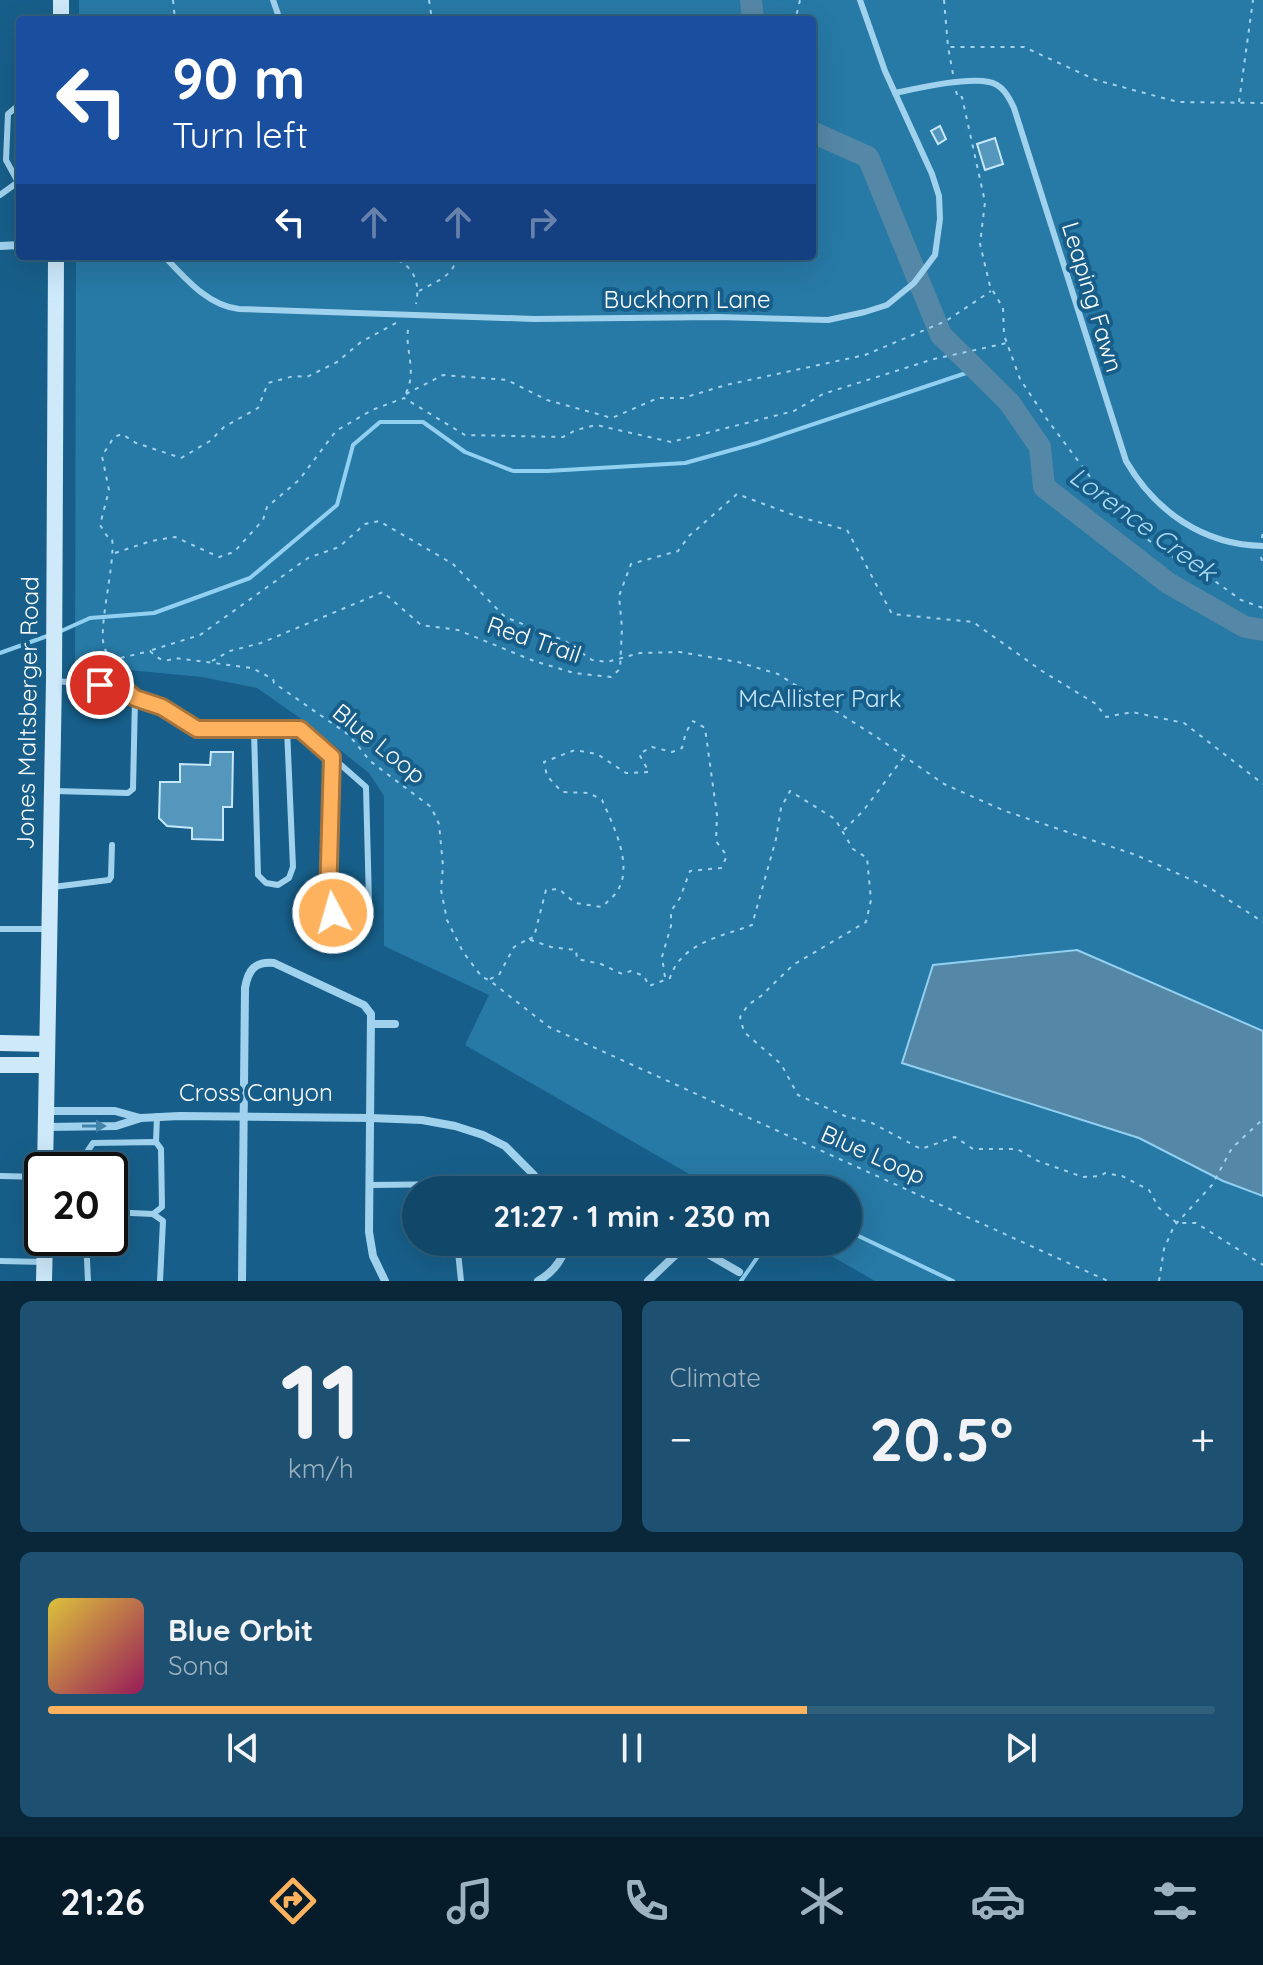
<!DOCTYPE html>
<html lang="en">
<head>
<meta charset="utf-8">
<style>
	:root { --surface:#114768; --page:#1e5171; --text:#f1f3f6; --muted:#9cb2c0; --line:#305f7c; --accent:#ffb25d }
	body { margin:0; font-family:Quicksand,sans-serif; background:var(--page); color:var(--text); height:100vh; display:flex; flex-direction:column; font-size:30px; white-space:nowrap }
	* { box-sizing:border-box; margin:0 }
	p { font-size:26px; color:var(--muted) }
	.icon { flex:none; width:44px; height:44px; fill:none; stroke:currentColor; stroke-width:2; stroke-linecap:round; stroke-linejoin:round }
	.map { position:relative; height:1281px; overflow:hidden }
	.drawer { display:flex; flex-direction:column; gap:20px; padding:20px; background:#092739; flex:1 }
	.drawer>* { flex:none }
	.hud { position:absolute; left:16px; top:16px; width:800px; height:244px; border-radius:8px; box-shadow:0 8px 32px #0002,0 0 0 2px var(--line); background:#1a4fa0; color:#fff; overflow:hidden }
	.speed { position:absolute; left:24px; top:1152px; display:flex; gap:16px; font-size:40px; font-weight:700; text-align:center }
	.speed>* { display:grid; place-content:center; width:104px; height:104px; border-radius:50%; background:var(--surface); box-shadow:0 8px 32px #0002,0 0 0 2px var(--line); line-height:1 }
	.speed .limit { border:4px solid #111; border-radius:12px; background:#fff; color:#111 }
	.pin { position:absolute; display:grid; place-items:center; width:68px; height:68px; color:#fff; margin:-34px; border:4px solid #fff; border-radius:50%; box-shadow:0 2px 8px #0007 }
	.me { position:absolute; width:88px; margin:-44px; rotate:354deg; stroke-linejoin:round; filter:drop-shadow(0 0 6px #0008) }
	.turn { display:flex; align-items:center; gap:28px; height:168px; padding:0 24px; font-size:36px }
	.turn .icon { width:104px; height:104px; stroke-width:2.5 }
	.turn b { display:block; font-size:56px; line-height:68px }
	.lanes { display:flex; align-items:center; height:76px; padding:0 24px; background:#0003; justify-content:center; gap:40px; direction:ltr }
	.lanes .off { opacity:.35 }
	.big { font-size:60px; font-weight:700; line-height:1.1 }
	.drawer .widget { flex:1; display:flex; flex-direction:column; justify-content:center; gap:12px; min-width:0; padding:0 28px; border-radius:12px; background:var(--page) }
	.drawer .dial { align-items:center; gap:0 }
	.dial b { font-size:104px; line-height:1 }
	.song { display:flex; align-items:center; gap:24px }
	.cover { width:96px; height:96px; border-radius:12px; background:linear-gradient(135deg,hsl(50 70% 55%),hsl(330 70% 35%)) }
	.played { height:8px; border-radius:4px; background:linear-gradient(90deg,var(--accent) 65%,var(--line) 65%) }
	.keys { display:flex; justify-content:space-around; direction:ltr }
	.heat { display:flex; justify-content:space-between; align-items:center; font-size:44px; direction:ltr }
	.drawer .tiles { flex:1; display:grid; gap:20px; grid-template-columns:1fr 1fr }
	.widget:last-child { grid-column:span 2 }
	.trip { position:absolute; left:402px; top:1176px; width:460px; height:80px; border-radius:40px; background:var(--surface); box-shadow:0 8px 32px #0002,0 0 0 2px var(--line); font-weight:700; line-height:80px; text-align:center }
	.dock { display:flex; height:128px; justify-content:space-around; align-items:center; background:#071c2a; color:var(--muted) }
	.dock .icon { width:56px; height:56px }
	.dock .selected { color:var(--accent) }
	.dock b { font-size:36px; color:var(--text) }
	.map>svg:first-child { display:block }
	.green { fill:#2779a6 }
	.water { fill:#5587a6; stroke:#92d0f1; stroke-width:2 }
	.lines { fill:none; stroke-linecap:round; stroke-linejoin:round }
	.stream { stroke:#92d0f1; stroke-width:4 }
	.river { stroke:#5587a6; stroke-width:22 }
	.building { fill:#5596bc; stroke:#c6e7fa; stroke-width:2 }
	.path { stroke:#a0d2ee; stroke-width:2; stroke-dasharray:4 6; stroke-linecap:butt }
	.lane { stroke:#a0d2ee; stroke-width:6 }
	.street { stroke:#a0d2ee; stroke-width:8 }
	.secondary { stroke:#cde9fa; stroke-width:16 }
	.oneway { fill:#4082a8 }
	.route-casing { stroke:#a6743c; stroke-width:20 }
	.route { stroke:#ffb25d; stroke-width:14 }
	.labels { text-anchor:middle; stroke-width:8; stroke-linejoin:round; paint-order:stroke }
	.street-label { font-size:24px; fill:#fff; stroke:#175f8a }
	.park-label { font-size:24px; fill:#c6e7fa; stroke:#175f8a }
	.water-label { font-size:26px; font-style:italic; fill:#acdbf6; stroke:#175f8a }
</style>
</head>
<body>
<div class="map">
<svg width="1263" height="1281" viewBox="0 0 1263 1281">
	<rect width="100%" height="100%" fill="#175f8a"/>
	<path class="green" d="M 79,0 L 1263,0 L 1263,1281 L 875,1281 L 807,1242 L 848,1242 L 848,1190 L 717,1190 L 465,1045 L 489,995 L 384,946 L 384,796 L 369,773 L 300,718 L 257,688 L 202,677 L 75,665 L 76,256 L 812,256 L 812,20 L 79,20 Z"/>
	<path class="water" d="M 1077,950 L 1263,1031 L 1263,1196 L 1223,1181 L 1139,1138 L 902,1063 L 933,965 Z"/>
	<g class="lines">
		<g class="stream">
			<path d="M 59,632 L 90,618 L 154,613 L 250,578 L 337,505 L 353,445 L 380,422 L 423,422 L 465,452 L 513,471 L 547,471 L 685,463 L 757,443 L 978,369"/>
			<path d="M 0,653 L 50,635"/>
			<path d="M 848,1231 L 953,1281"/>
			<path d="M 741,1281 L 768,1242"/>
		</g>
		<g class="river">
			<path d="M 751,0 L 753,20"/>
			<path d="M 812,132 L 868,157 L 941,335 L 1009,402 L 1040,447 L 1044,487 L 1168,583 L 1245,627 L 1263,630"/>
		</g>
	</g>
	<g class="building">
		<path d="M 940,126 L 946,139 L 938,144 L 931,131 Z"/>
		<path d="M 995,138 L 1003,164 L 985,170 L 977,144 Z"/>
		<path d="M 211,752 L 233,752 L 232,807 L 223,807 L 223,840 L 192,839 L 192,828 L 167,826 L 159,818 L 160,782 L 180,782 L 180,764 L 210,765 Z"/>
	</g>
	<g class="lines">
		<g class="path">
			<path d="M 173,0 L 175,20"/>
			<path d="M 429,0 L 432,20"/>
			<path d="M 944,0 L 948,47"/>
			<path d="M 790,20 L 796,17 L 800,0"/>
			<path d="M 953,74 L 948,47 L 1024,47 L 1096,80 L 1178,102 L 1263,103"/>
			<path d="M 956,91 L 958,98 L 962,97 L 985,202 L 980,244 L 990,286 L 1003,308 L 1004,335 L 1020,379 L 1046,418 L 1120,517 L 1162,551 L 1212,579 L 1241,600 L 1263,608"/>
			<path d="M 1239,102 L 1253,0"/>
			<path d="M 389,256 C 412,264 421,280 416,304"/>
			<path d="M 419,291 C 434,282 456,276 456,256"/>
			<path d="M 396,323 L 361,342 L 337,362 L 307,377 L 294,376 L 268,383 L 258,408 L 224,427 L 210,441 L 181,458 L 136,443 L 122,434 L 114,437 L 102,456 L 109,490 L 100,525 L 107,536 L 112,538 C 116,565 95,636 106,651 C 107,653 114,658 116,659 L 150,651 C 159,659 163,663 175,658 L 252,668 L 273,679 L 274,683 L 349,735 L 370,761 L 431,807 L 439,824 L 443,866 L 441,890 L 447,920 L 463,952 L 482,977 L 489,980 L 549,1027 L 1108,1281"/>
			<path d="M 406,393 C 418,369 403,347 409,325"/>
			<path d="M 406,394 L 443,375 L 507,380 L 547,400 L 612,418 L 658,398 L 683,398 L 726,385 L 865,355 L 946,321 L 991,291"/>
			<path d="M 1262,538 L 1263,528"/>
			<path d="M 115,553 L 151,541 L 175,537 L 219,557 L 234,552 L 263,520 L 267,507 L 299,480 L 336,431 L 372,410 L 404,398 L 465,435 L 563,437 L 576,430 L 596,425 L 671,442 L 794,411 L 823,394 L 934,359 L 1007,343"/>
			<path d="M 1261,557 L 1263,565"/>
			<path d="M 152,650 L 200,635 L 308,558 L 339,547 L 365,524 L 379,521 L 453,564 L 505,617 L 565,641 L 592,660 L 607,662 L 640,653 L 680,652 L 738,662 L 778,674 L 878,738 L 944,784 L 1005,811 L 1136,855 L 1210,888 L 1263,922"/>
			<path d="M 212,661 L 230,651 L 261,643 L 383,592 L 421,625 L 458,630 L 534,661 L 574,673 L 611,677 L 620,669 L 622,628 L 619,596 L 631,564 L 678,551 L 689,536 L 737,494 L 796,516 L 847,530 L 892,614 L 973,622 L 1042,671 L 1096,704 L 1106,717 L 1132,712 L 1184,723 L 1263,784"/>
			<path d="M 844,830 L 863,811 L 903,758"/>
			<path d="M 529,939 L 534,937 L 546,890 L 559,889 L 575,903 L 602,907 C 607,902 612,898 616,893 C 635,867 613,825 602,800 L 589,793 L 562,792 L 547,776 L 544,762 L 575,750 L 597,754 L 626,773 L 649,772 L 639,754 L 652,747 L 672,752 L 682,748 L 686,732 L 693,721 L 705,728 L 717,815 L 716,841 L 727,856 L 721,868 L 690,871 L 680,898 L 671,911 L 671,926 L 662,957 L 665,977"/>
			<path d="M 490,979 L 499,975 L 514,947 L 528,939 L 551,947 L 576,950 L 577,959 L 601,964 L 622,974 L 631,971 L 644,976 L 649,986 L 670,978 C 681,943 720,937 752,925 L 776,839 L 781,808 L 790,791 L 835,819 L 853,849 L 867,858 L 871,900 L 866,922 L 793,965 L 761,996 L 748,1005 L 740,1017 L 744,1032 L 781,1064 L 798,1095 L 845,1116 L 872,1123 L 921,1149 L 955,1137 L 973,1149 L 1017,1149 L 1038,1161 L 1083,1177 L 1101,1176 L 1105,1173 L 1122,1176 L 1149,1190 L 1159,1208 L 1177,1223 L 1196,1223 L 1263,1265"/>
			<path d="M 1159,1281 L 1164,1249 L 1174,1226 L 1212,1185 L 1232,1148 L 1263,1119"/>
		</g>
		<g class="lane">
			<path d="M 273,0 L 280,20"/>
			<path d="M 895,93 C 918,88 966,77 989,82 C 1002,84 1009,97 1014,108 L 1126,461 C 1155,511 1203,545 1263,546"/>
			<path d="M 0,195 L 18,182 L 6,160 L 8,114 L 20,104"/>
			<path d="M 164,256 C 185,278 208,306 239,309 L 534,319 L 717,317 L 828,320 L 865,312 L 887,305 L 914,283 L 935,255 L 940,219 L 939,196 L 932,174 L 885,71 L 860,0"/>
			<path d="M 57,681 L 124,688 L 135,698 L 162,707 L 197,729 L 300,729 L 366,787 L 369,902 L 363,916 L 348,921 L 333,913 L 328,900 L 332,757"/>
			<path d="M 254,730 L 258,875 L 266,883 L 278,885 L 289,878 L 293,867 L 287,729"/>
			<path d="M 55,791 L 128,793 L 133,789 L 135,698"/>
			<path d="M 53,887 L 109,880 L 111,877 L 112,845"/>
			<path d="M 0,929 L 48,929"/>
			<path d="M 156,1142 L 157,1116"/>
			<path d="M 87,1170 L 87,1152 L 93,1143 L 156,1142 L 161,1149 L 162,1207 L 153,1214"/>
			<path d="M 0,1176 L 42,1177"/>
			<path d="M 370,1185 L 460,1184"/>
			<path d="M 110,1212 L 153,1214 L 163,1221 L 160,1281"/>
			<path d="M 86,1238 L 88,1281"/>
			<path d="M 457,1242 L 461,1281"/>
			<path d="M 0,1261 L 44,1262"/>
		</g>
		<g class="street">
			<path d="M 0,246 L 20,245"/>
			<path d="M 371,1024 L 395,1024"/>
			<path d="M 47,1111 L 115,1111 L 140,1118"/>
			<path d="M 46,1127 L 116,1126 L 141,1118 L 179,1116 L 371,1118 L 422,1120 L 455,1126 L 483,1135 L 505,1146 L 533,1174 L 545,1190"/>
			<path d="M 584,1190 L 585,1190"/>
			<path d="M 687,1242 L 739,1272"/>
			<path d="M 242,1281 L 245,988 C 248,970 255,961 274,963 L 364,1005 L 371,1014 L 369,1232 L 373,1256 L 385,1281"/>
			<path d="M 538,1281 C 554,1272 563,1260 567,1242"/>
			<path d="M 648,1281 L 688,1243"/>
		</g>
		<g class="secondary">
			<path d="M 61,20 L 61,0"/>
			<path d="M 0,1043 L 47,1044"/>
			<path d="M 0,1065 L 46,1065"/>
			<path d="M 45,1170 L 54,680 L 56,256"/>
			<path d="M 44,1281 L 45,1238"/>
		</g>
	</g>
	<defs><path id="oneway-solid" d="M-6-.8H1V-3.2L6.5 0L1 3.2V.8H-6Z" transform="scale(2)"/></defs>
	<use class="oneway" href="#oneway-solid" transform="translate(94 1126)"/>
	<g class="lines">
		<defs>
			<path id="route" d="M 100,685 L 124,688 L 135,698 L 162,707 L 197,729 L 300,729 L 332,757 L 328,900 L 333,913"/>
		</defs>
		<use href="#route" class="route-casing"/>
		<use href="#route" class="route"/>
	</g>
	<g class="labels">
		<g class="street-label">
			<text transform="translate(1092 297) rotate(73)" y="8">Leaping Fawn</text>
			<text x="687" y="308">Buckhorn Lane</text>
			<text transform="translate(534 640) rotate(19)" y="8">Red Trail</text>
			<text transform="translate(28 713) rotate(-89)" y="8">Jones Maltsberger Road</text>
			<text transform="translate(379 744) rotate(39)" y="8">Blue Loop</text>
			<text x="256" y="1101">Cross Canyon</text>
			<text transform="translate(873 1155) rotate(24)" y="8">Blue Loop</text>
		</g>
		<g class="park-label">
			<text x="820" y="707">McAllister Park</text>
		</g>
		<g class="water-label">
			<text transform="translate(1143 524) rotate(36)" y="9">Lorence Creek</text>
		</g>
	</g>
</svg>
<div class="speed"><div class="limit">20</div></div>
<div class="pin" style="left:100px;top:685px;background:#d93025"><svg class="icon" aria-label="arrive" viewBox="0 0 24 24"><path d="M6 21V4h12l-3 4 3 4H6"/></svg></div>
<svg class="me" style="left:333px;top:913px" viewBox="-20 -20 40 40"><circle r="17" fill="#ffb25d" stroke="#fff" stroke-width="3"/><path d="M0-11L8 9 0 5-8 9z" fill="#fff"/></svg>
<div class="trip">21:27 · 1 min · 230 m</div>
<div class="hud">
<div class="turn"><svg class="icon" aria-label="left" viewBox="0 0 24 24"><path d="M17 20v-9H6M10 6l-5 5 5 5"/></svg><div><b>90 m</b>Turn left</div></div>
<div class="lanes"><svg class="icon" aria-label="left" viewBox="0 0 24 24"><path d="M17 20v-9H6M10 6l-5 5 5 5"/></svg><svg class="icon off" aria-label="ahead" viewBox="0 0 24 24"><path d="M12 20V5M6 11l6-6 6 6"/></svg><svg class="icon off" aria-label="ahead" viewBox="0 0 24 24"><path d="M12 20V5M6 11l6-6 6 6"/></svg><svg class="icon off" aria-label="right" viewBox="0 0 24 24"><path d="M7 20v-9h11M14 6l5 5-5 5"/></svg></div>
</div>
</div>
<section class="drawer">
<div class="tiles">
<div class="widget dial"><b>11</b><p>km/h</p></div>
<div class="widget"><p>Climate</p>
<div class="heat"><a>−</a><b class="big">20.5°</b><a>+</a></div>
</div>
<div class="widget">
<div class="song"><i class="cover"></i><div><b>Blue Orbit</b><p>Sona</p></div></div>
<div class="played"></div>
<div class="keys"><svg class="icon" aria-label="previous" viewBox="0 0 24 24"><path d="M18 5L8 12l10 7zM5 5v14"/></svg><svg class="icon" aria-label="pause" viewBox="0 0 24 24"><path d="M8 5v14M16 5v14"/></svg><svg class="icon" aria-label="next" viewBox="0 0 24 24"><path d="M6 5l10 7-10 7zM19 5v14"/></svg></div>
</div>
</div>
</section>
<nav class="dock">
<b>21:26</b>
<svg class="icon selected" aria-label="directions" viewBox="0 0 24 24"><path d="M12 3l9 9-9 9-9-9zM9 14v-3h6M13 9l2 2-2 2"/></svg>
<svg class="icon" aria-label="music" viewBox="0 0 24 24"><path d="M9 18V5l10-2v13"/><circle cx="6" cy="18" r="3"/><circle cx="16" cy="16" r="3"/></svg>
<svg class="icon" aria-label="phone" viewBox="0 0 24 24"><path d="M5 4h4l2 5-3 2q2 4 5 5l2-3 5 2v4C11 20 4 13 5 4z"/></svg>
<svg class="icon" aria-label="climate" viewBox="0 0 24 24"><path d="M12 3v18M4 7l16 10M4 17L20 7"/></svg>
<svg class="icon" aria-label="car" viewBox="0 0 24 24"><path d="M5 17H2v-5l4-1 3-4h7l3 4 3 1v5h-3M9 17h6M6 11h13"/><circle cx="7" cy="17" r="2"/><circle cx="17" cy="17" r="2"/></svg>
<svg class="icon" aria-label="filters" viewBox="0 0 24 24"><path d="M4 7h16M4 17h16"/><circle cx="9" cy="7" r="2"/><circle cx="15" cy="17" r="2"/></svg>
</nav>
</body>
</html>
